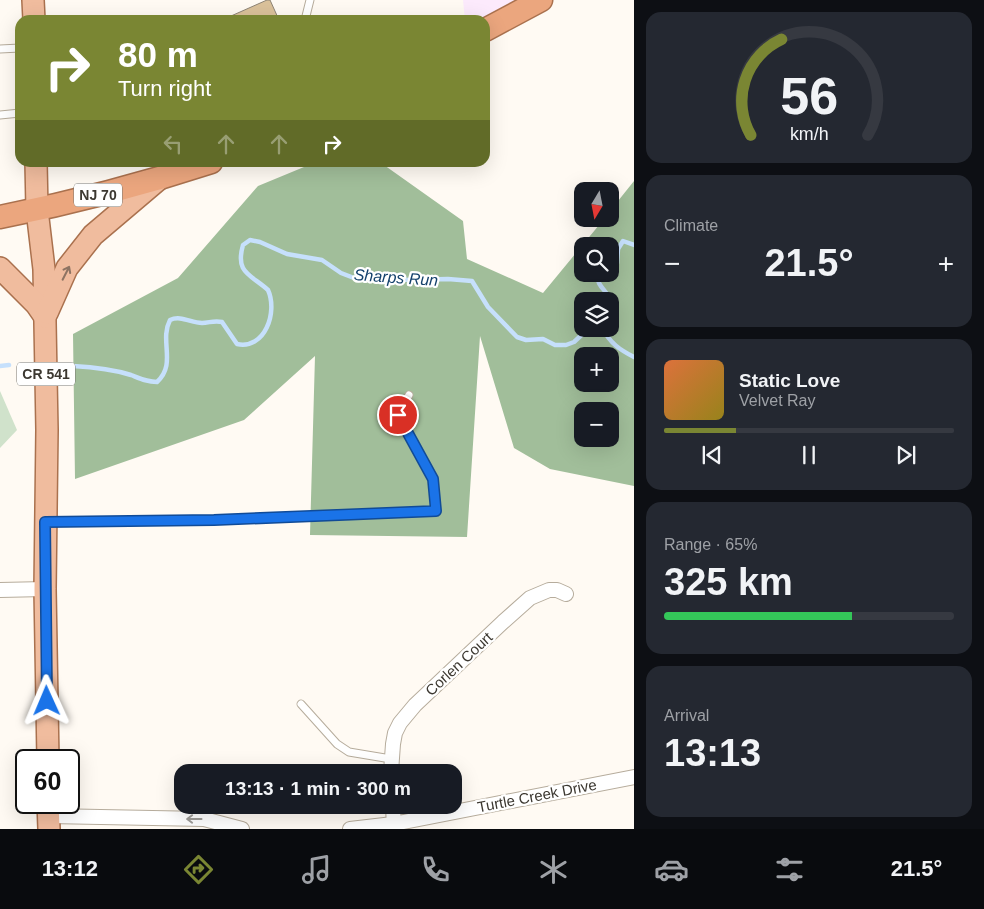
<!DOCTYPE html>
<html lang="en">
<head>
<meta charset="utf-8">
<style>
	:root { --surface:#171b24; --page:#242831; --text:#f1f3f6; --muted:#9ea1a6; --line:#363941; --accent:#7a8633 }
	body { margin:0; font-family:Helvetica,sans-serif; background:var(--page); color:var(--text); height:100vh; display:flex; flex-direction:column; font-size:19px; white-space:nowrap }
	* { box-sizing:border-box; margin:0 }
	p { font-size:16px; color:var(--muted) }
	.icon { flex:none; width:28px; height:28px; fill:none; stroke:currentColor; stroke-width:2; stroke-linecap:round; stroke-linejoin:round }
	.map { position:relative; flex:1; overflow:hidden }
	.drawer { display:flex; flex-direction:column; gap:12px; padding:12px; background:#0d0f14; width:350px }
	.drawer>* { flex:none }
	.guide { position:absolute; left:15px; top:15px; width:475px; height:152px; border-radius:15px; box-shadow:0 5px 20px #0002; background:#7a8633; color:#fff; overflow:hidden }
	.needle { width:32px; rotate:190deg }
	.fabs { position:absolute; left:574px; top:182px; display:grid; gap:10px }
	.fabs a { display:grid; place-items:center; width:45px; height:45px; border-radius:10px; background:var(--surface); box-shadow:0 5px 20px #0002; font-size:25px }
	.speed { position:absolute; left:15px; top:749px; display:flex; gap:10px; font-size:25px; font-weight:700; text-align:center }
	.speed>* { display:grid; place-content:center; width:65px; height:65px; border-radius:50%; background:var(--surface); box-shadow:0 5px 20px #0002; line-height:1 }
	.speed .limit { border:2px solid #111; border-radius:8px; background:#fff; color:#111 }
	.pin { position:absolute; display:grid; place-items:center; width:42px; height:42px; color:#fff; margin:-21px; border:2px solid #fff; border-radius:50%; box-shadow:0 1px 5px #0007 }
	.me { position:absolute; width:55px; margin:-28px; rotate:359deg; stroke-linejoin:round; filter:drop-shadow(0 0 4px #0008) }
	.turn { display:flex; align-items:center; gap:18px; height:105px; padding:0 20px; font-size:22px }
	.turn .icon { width:65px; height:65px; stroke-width:2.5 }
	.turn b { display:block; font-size:35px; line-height:42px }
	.lanes { display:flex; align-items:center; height:48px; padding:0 20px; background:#0003; justify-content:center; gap:25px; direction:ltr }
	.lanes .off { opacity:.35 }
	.big { font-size:38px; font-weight:700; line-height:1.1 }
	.drawer .card { flex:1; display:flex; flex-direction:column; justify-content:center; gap:8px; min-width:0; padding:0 18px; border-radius:15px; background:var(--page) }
	.drawer .dial { align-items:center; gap:0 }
	.dial svg { height:130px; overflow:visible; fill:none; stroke:var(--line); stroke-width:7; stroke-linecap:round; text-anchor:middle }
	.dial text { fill:var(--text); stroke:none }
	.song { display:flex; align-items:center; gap:15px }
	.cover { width:60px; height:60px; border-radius:8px; background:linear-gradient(135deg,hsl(20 70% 55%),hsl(50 70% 35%)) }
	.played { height:5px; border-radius:2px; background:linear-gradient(90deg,var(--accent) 25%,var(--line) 25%) }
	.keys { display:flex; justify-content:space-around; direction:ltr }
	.heat { display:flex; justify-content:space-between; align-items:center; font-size:28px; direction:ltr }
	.charge { height:8px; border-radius:4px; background:linear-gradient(90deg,#34c759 65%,var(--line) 0) }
	.trip { position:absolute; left:174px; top:764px; width:288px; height:50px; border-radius:15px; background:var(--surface); box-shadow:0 5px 20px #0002; font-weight:700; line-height:50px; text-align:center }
	.dock { display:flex; height:80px; justify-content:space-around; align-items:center; background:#090b0e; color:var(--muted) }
	.dock .icon { width:35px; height:35px }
	.dock .active { color:var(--accent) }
	.dock b { font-size:22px; color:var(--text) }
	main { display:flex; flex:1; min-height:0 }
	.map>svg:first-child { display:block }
	.education { fill:#fceafc }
	.green { fill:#d0e2cb }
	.forest { fill:#a1be9a; fill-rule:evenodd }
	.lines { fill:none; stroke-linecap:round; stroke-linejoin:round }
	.stream { stroke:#c6e0fc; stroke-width:4.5 }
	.building { fill:#dac19a; stroke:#8d8374 }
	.service-casing { stroke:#b6ac9c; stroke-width:9 }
	.minor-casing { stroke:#b6ac9c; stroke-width:16 }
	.primary-casing { stroke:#aa714e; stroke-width:24 }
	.trunk-casing { stroke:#aa714e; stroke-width:25 }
	.service { stroke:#fff; stroke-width:7 }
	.minor { stroke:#fff; stroke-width:14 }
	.primary { stroke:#f0bc9e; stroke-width:21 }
	.trunk { stroke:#eba67e; stroke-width:22 }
	.oneway { stroke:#8d7362 }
	.oneway2 { stroke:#9e9c98 }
	.route-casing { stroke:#114b97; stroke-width:12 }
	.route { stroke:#1a73e8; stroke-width:9 }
	.labels { text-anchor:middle; stroke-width:4.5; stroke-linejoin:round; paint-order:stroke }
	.shield { fill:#fff; stroke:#76746f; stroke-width:1 }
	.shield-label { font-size:14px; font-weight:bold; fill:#3c3831 }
	.street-label { font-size:15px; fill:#3c3831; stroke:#fff }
	.water-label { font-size:16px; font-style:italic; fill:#14416c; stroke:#fff }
</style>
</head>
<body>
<main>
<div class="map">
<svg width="634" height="829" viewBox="0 0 634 829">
	<rect width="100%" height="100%" fill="#fffaf3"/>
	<path class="education" d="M 463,0 L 532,0 L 485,20 L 465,20 Z"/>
	<path class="green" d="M 0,391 L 17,430 L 0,448 Z"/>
	<path class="forest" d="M 336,162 L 386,163 L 384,165 L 463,221 L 467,259 L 543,293 L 604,219 L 610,219 L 610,211 L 634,181 L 634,486 L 550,469 L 514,448 L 480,336 L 467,537 L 310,535 L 315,356 L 244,420 L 75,479 L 73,334 L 178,278 L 258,186 L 304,167 ZM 582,246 L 610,246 L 610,274 L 582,274 ZM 582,301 L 610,301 L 610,329 L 582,329 ZM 582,356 L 610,356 L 610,384 L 582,384 ZM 582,411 L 610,411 L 610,439 L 582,439 Z"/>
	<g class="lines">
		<g class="stream">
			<path d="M 610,260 L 615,265 L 617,263 L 618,249 L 623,241 L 634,245"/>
			<path d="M 597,274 C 597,288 608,290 610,301"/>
			<path d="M 603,329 C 610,343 620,350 634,357"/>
			<path d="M 0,366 L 9,365"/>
			<path d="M 73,366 C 92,367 112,369 131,375 C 141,379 147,382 157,382 C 177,364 159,341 170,320 C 181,315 191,323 202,323 C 209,323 214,320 222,322 L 237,344 C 265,350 278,312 268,290 C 250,274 235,273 243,245 L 250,240 L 260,242 L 287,254 L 322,260 L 341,273 L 354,278 L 380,277 L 408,280 L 448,279 L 472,281 L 488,307 L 517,337 L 526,340 L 543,339 L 555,345 L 566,345 L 574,342 L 588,329"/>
		</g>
	</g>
	<path class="building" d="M 267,0 L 270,0 L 279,20 L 222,20 Z"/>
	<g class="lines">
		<defs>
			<g id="service">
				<path d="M 305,20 L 310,0"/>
				<path d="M 0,49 L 20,48"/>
				<path d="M 0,115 L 20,113"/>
				<path d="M 48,522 L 214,520 L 436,511 L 433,479 L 398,415 L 409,395"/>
				<path d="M 301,704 L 337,744 L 349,752 L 391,759"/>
			</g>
			<g id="minor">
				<path d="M 0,590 L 45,589"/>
				<path d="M 391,772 L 393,744 L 395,733 L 400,723 L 415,705 L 503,622 L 530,598 L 549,590 L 557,590 L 566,594"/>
				<path d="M 393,805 L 394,829"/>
				<path d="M 49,816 L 204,819 L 242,829"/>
				<path d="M 350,829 L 393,824 L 634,777"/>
			</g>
			<g id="primary">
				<path d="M 33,0 L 34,20"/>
				<path d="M 36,162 L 37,210 L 44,269 L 47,430 L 45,589 L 48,760"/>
				<path d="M 0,268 L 36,304 L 45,317"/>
				<path d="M 47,313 L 67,268 L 93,235 L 159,179"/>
				<path d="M 48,802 L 49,829"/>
			</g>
			<g id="trunk">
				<path d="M 485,30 L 541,0"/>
				<path d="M 0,217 C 71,203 141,185 211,162"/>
			</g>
		</defs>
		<use href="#service" class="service-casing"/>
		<use href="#minor" class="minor-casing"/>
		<use href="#primary" class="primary-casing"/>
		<use href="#trunk" class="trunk-casing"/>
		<use href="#service" class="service"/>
		<use href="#minor" class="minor"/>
		<use href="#primary" class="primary"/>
		<use href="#trunk" class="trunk"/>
	</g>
	<defs><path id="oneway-shaft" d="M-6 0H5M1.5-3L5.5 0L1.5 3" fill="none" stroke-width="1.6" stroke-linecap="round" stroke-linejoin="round" transform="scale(1.25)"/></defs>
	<use class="oneway" href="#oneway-shaft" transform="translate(66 273) rotate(-63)"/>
	<use class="oneway2" href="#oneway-shaft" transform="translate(194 819) rotate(-180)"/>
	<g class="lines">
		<defs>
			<path id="route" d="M 47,701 L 45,522 L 214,520 L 436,511 L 433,479 L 398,415"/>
		</defs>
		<use href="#route" class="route-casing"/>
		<use href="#route" class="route"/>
	</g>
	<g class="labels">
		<g class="shield">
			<rect x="74" y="183.5" width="48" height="23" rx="4"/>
			<rect x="17" y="362.5" width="58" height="23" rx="4"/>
		</g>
		<g class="shield-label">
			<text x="98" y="200">NJ 70</text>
			<text x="46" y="379">CR 541</text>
		</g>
		<g class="street-label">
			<text transform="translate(459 664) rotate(-43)" y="5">Corlen Court</text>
			<text transform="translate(537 796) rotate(-11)" y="5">Turtle Creek Drive</text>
		</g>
		<g class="water-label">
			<text transform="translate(396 277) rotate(4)" y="6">Sharps Run</text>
		</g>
	</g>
</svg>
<div class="fabs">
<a><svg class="needle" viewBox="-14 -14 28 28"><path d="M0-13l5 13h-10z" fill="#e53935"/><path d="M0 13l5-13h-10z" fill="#9ea1a6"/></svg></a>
<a><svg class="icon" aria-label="search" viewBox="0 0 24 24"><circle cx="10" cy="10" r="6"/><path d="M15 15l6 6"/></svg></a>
<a><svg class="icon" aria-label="layers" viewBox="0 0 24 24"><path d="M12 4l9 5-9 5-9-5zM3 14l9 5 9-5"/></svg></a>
<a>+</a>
<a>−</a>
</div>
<div class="speed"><div class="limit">60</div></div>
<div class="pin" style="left:398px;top:415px;background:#d93025"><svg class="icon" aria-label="arrive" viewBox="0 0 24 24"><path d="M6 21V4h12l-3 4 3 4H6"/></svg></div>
<svg class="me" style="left:47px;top:701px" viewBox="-20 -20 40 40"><path d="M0-17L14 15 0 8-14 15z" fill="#1a73e8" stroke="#fff" stroke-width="4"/></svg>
<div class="trip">13:13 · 1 min · 300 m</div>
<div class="guide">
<div class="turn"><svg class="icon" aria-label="right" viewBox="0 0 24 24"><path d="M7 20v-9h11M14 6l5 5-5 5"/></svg><div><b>80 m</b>Turn right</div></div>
<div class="lanes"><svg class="icon off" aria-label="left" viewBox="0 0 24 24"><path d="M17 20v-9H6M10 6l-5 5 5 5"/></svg><svg class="icon off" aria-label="ahead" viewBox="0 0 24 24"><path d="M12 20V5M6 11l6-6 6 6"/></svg><svg class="icon off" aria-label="ahead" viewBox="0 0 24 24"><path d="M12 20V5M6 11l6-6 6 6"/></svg><svg class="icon" aria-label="right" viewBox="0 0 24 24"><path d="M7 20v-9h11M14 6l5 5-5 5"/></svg></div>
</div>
</div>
<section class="drawer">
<div class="card dial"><svg viewBox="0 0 100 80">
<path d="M14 69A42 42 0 1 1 86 69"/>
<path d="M14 69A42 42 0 0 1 33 10" stroke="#7a8633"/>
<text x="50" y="56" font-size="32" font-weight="700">56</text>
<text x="50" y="72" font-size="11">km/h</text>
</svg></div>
<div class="card"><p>Climate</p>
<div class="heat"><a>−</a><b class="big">21.5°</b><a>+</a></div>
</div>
<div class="card">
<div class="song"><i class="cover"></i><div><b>Static Love</b><p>Velvet Ray</p></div></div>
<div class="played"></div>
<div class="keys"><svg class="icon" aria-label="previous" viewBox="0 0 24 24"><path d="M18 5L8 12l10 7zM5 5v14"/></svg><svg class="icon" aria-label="pause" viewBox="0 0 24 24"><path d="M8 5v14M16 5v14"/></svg><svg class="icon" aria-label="next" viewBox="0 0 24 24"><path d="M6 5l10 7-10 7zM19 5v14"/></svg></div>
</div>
<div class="card"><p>Range · 65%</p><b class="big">325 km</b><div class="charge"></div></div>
<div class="card"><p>Arrival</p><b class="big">13:13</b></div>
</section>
</main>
<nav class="dock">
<b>13:12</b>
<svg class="icon active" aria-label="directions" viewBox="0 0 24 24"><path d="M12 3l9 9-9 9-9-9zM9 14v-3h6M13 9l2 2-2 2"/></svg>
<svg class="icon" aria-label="music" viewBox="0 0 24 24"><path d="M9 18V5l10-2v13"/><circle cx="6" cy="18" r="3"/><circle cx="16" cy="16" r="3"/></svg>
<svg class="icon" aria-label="phone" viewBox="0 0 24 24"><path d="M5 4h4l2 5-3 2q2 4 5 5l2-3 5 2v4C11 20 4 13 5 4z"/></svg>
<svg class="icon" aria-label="climate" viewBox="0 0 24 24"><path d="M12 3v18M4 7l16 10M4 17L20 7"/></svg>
<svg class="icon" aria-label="car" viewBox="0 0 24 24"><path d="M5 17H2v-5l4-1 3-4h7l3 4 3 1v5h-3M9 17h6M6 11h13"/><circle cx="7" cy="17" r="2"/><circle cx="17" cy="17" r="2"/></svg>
<svg class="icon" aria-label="filters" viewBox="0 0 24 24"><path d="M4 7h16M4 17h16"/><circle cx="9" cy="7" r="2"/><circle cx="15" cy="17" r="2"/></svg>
<b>21.5°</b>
</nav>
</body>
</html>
